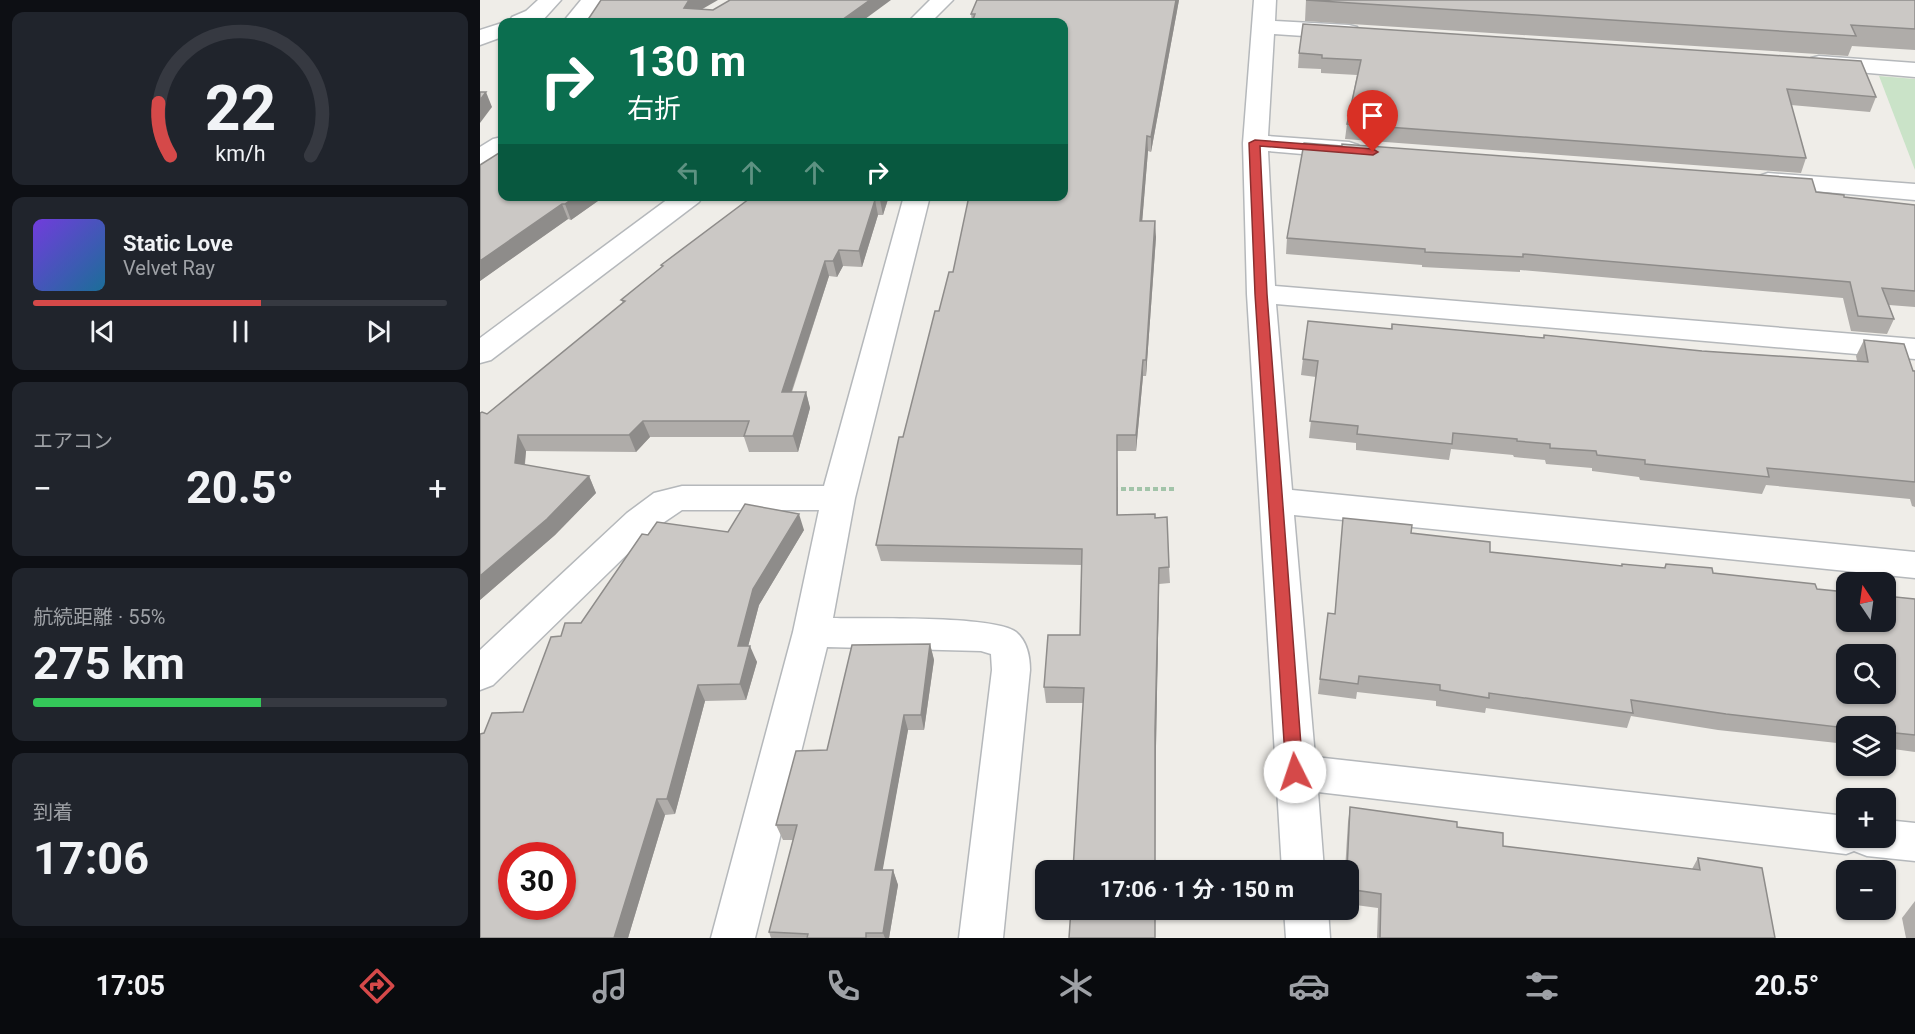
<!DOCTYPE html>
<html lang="ja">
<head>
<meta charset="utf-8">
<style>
	:root { --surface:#171b24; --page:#20242c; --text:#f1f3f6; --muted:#9ea1a6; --line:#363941; --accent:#d54949 }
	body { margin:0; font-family:Roboto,"Noto Sans JP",sans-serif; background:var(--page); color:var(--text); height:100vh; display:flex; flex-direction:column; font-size:22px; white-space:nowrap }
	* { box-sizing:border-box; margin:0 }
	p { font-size:20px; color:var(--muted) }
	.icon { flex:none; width:33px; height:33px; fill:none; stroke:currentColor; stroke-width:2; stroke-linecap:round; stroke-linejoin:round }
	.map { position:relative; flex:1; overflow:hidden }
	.sheet { display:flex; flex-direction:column; gap:12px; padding:12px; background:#0d0f14; width:480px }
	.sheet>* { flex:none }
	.top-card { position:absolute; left:18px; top:18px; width:570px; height:183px; border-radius:12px; box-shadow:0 2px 4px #0004; background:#0b6e4f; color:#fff; overflow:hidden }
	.needle { width:39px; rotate:347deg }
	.buttons { position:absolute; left:1356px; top:572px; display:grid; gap:12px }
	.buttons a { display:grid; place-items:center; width:60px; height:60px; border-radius:12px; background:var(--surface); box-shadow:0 2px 4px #0004; font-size:30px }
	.speed { position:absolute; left:18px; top:842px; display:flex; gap:12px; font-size:30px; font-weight:700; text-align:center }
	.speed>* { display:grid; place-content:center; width:78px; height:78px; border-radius:50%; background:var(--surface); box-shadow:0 2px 4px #0004; line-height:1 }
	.speed .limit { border:9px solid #d22; background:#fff; color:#111 }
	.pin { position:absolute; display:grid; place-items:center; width:51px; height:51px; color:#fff; margin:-62px -26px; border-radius:50% 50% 50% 0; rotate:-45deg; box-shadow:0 0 6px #0007 }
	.pin .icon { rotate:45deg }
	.me { position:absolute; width:66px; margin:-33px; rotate:356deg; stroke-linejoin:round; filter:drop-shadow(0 0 4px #0008) }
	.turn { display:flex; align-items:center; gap:21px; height:126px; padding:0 30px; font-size:27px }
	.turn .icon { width:78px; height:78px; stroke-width:2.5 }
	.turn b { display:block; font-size:42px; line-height:51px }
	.lanes { display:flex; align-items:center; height:57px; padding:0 30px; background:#0003; justify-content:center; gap:30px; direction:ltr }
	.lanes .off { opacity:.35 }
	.big { font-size:45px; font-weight:700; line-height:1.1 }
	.sheet .card { flex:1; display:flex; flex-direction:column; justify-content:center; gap:9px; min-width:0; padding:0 21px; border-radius:12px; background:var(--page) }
	.sheet .dial { align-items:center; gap:0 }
	.dial svg { height:156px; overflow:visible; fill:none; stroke:var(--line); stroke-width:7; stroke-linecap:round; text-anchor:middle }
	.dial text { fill:var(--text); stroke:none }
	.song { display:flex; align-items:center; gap:18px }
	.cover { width:72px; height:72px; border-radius:9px; background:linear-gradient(135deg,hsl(260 70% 55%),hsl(200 70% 35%)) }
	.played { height:6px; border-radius:3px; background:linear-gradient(90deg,var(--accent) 55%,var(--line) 55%) }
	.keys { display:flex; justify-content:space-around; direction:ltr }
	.heat { display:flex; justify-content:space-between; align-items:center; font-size:33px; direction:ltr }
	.charge { height:9px; border-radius:4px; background:linear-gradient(90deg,#34c759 55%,var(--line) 0) }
	.trip { position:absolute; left:555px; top:860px; width:324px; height:60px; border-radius:12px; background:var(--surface); box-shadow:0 2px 4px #0004; font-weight:700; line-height:60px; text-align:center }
	.tabs { display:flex; height:96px; justify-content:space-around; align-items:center; background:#090b0e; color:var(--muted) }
	.tabs .icon { width:42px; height:42px }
	.tabs .on { color:var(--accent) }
	.tabs b { font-size:27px; color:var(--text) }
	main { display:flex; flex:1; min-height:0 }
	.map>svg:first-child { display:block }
	.green { fill:#cae3c8 }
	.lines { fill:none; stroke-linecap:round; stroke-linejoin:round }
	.minor-casing { stroke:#b5b8bb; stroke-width:3 }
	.path { stroke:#a2c4a9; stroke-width:4; stroke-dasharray:5 3; stroke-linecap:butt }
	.minor { fill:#fff; fill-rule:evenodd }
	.wall { fill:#afaca9 }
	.shaded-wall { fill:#8e8c8a }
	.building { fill:#cbc8c5; stroke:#8e8c8a; stroke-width:1.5; fill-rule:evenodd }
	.route { fill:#d54949; stroke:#8a2f2f; stroke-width:1.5 }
</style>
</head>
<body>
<main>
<section class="sheet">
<div class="card dial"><svg viewBox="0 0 100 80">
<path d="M14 69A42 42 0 1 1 86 69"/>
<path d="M14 69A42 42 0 0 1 8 42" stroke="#d54949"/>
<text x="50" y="56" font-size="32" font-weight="700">22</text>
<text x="50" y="72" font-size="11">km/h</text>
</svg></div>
<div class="card">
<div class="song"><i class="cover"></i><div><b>Static Love</b><p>Velvet Ray</p></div></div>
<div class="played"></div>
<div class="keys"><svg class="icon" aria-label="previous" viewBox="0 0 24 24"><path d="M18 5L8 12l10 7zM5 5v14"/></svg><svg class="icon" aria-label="pause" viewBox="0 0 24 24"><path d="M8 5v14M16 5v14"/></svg><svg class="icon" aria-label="next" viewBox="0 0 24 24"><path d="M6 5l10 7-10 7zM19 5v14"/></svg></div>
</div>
<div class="card"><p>エアコン</p>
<div class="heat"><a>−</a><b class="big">20.5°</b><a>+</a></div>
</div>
<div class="card"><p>航続距離 · 55%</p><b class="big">275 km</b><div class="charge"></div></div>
<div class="card"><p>到着</p><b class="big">17:06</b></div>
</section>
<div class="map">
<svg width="1435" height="938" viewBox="0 0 1435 938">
	<rect width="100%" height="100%" fill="#efede8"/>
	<path class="green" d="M 1399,76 L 1435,79 L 1435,170 Z"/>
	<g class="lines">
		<defs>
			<g id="minor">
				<path d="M 58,0 L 81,0 L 62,21 L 29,22 L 32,17 L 46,11 Z"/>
				<path d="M 101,0 L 123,0 L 105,22 L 83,22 Z"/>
				<path d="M 450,0 L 473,0 L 451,22 L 428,22 Z"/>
				<path d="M 774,0 L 796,0 L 795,21 L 869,25 L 877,27 L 880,32 L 877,37 L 869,39 L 794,34 L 788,136 L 869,142 L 878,145 L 882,150 L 878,155 L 869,158 L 788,151 L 795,286 L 1435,339 L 1435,359 L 796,304 L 812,490 L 1435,552 L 1435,578 L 814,515 L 835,757 L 1366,816 L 1366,837 L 1406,837 L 1406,820 L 1435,823 L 1435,861 L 1387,856 L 1374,851 L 1366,854 L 838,792 L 844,870 L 802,870 L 767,294 L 763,143 Z"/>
				<path d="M 22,23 L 22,37 L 0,45 L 0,30 Z"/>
				<path d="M 1339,56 L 1435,63 L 1435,77 L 1331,68 L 1328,63 L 1331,58 Z"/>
				<path d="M 22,137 L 22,155 L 9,163 L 0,166 L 0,147 L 13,139 Z"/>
				<path d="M 1288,173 L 1435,184 L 1435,200 L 1279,186 L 1275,181 L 1279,176 Z"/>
				<path d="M 192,196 L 223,196 L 219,202 L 11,360 L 0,363 L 0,338 Z"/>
				<path d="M 424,196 L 450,196 L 375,498 L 353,618 C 387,619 514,615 536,632 C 547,641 550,657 550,670 L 523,938 L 479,938 L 512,670 L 511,654 L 501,651 L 347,647 L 275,938 L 231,938 L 313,632 L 339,510 L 202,510 L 171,531 L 13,685 L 0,690 L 0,650 L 147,513 L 174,493 L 202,486 L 344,486 Z"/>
				<path d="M 804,909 L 848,909 L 850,938 L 806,938 Z"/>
			</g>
		</defs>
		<use href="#minor" class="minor-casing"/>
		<path class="path" d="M 633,489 L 697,489"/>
		<use href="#minor" class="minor"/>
	</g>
	<g class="wall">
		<path d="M 497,0 L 699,0 L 671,152 L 668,151 L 662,221 L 676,237 L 666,376 L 663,376 L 656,451 L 637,451 L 638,515 L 675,518 L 689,567 L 690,583 L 679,584 L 676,746 L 603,703 L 566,703 L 564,687 L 600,635 L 602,565 L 401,561 L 396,545 L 423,437 L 459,311 L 473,272 L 584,22 L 492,22 L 491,14 Z"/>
		<path d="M 826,0 L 1435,0 L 1435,50 L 1372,46 L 1368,56 L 825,21 Z"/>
		<path d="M 823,24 L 1396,97 L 1390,112 L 1311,105 L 1326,158 L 1321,173 L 865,139 L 867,124 L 877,75 L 841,73 L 841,69 L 818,68 L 819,53 Z"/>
		<path d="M 0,165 L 22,196 L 125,196 L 91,220 L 88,219 L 0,281 Z"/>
		<path d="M 1336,192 L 1364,197 L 1435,205 L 1435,307 L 1409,305 L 1414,319 L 1407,334 L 1371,331 L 1363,298 L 1040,270 L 1040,272 L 942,267 L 942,265 L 806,254 L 807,238 Z"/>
		<path d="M 273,196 L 409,196 L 403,215 L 398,215 L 382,267 L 363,266 L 357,277 L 349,276 L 312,392 L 326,392 L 330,408 L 318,452 L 269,452 L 264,437 L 170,437 L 156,452 L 46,451 L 45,465 L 109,476 L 116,493 L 75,535 L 0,600 L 0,413 L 7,414 L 143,303 L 141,300 L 182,267 L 181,265 Z"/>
		<path d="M 912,324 L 1064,338 L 1064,335 L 1222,351 L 1377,361 L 1376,356 L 1384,340 L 1435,371 L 1435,507 L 1432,506 L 1430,499 L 1286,485 L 1282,494 L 1160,480 L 1159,477 L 1112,471 L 1112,468 L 1066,464 L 1065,460 L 1034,457 L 1033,455 L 971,449 L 969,460 L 876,450 L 876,443 L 829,438 L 836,377 L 821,375 L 823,359 L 911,329 Z"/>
		<path d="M 324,530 L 279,605 L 268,646 L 277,662 L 266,700 L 225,701 L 195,814 L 185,815 L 148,938 L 0,938 L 4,733 L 43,712 L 81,636 L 101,623 L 168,535 Z"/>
		<path d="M 931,533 L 1010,552 L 1141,566 L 1142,564 L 1184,568 L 1186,564 L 1233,573 L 1337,589 L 1435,599 L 1435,752 L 1406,748 L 1406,726 L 1366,726 L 1366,744 L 1238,730 L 1151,716 L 1147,728 L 1006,708 L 1005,713 L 956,706 L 956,701 L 877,692 L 876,699 L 838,694 L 848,613 L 855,614 L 862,534 Z"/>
		<path d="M 450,644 L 454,660 L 444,730 L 428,730 L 402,870 L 413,870 L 418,885 L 409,938 L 291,938 L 289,932 L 313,840 L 303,840 L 296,825 L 347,750 Z"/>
		<path d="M 870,807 L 977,827 L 1023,846 L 1212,869 L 1218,858 L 1295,938 L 897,938 L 898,908 L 868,904 L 868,870 L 865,870 L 868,822 Z"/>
		<path d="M 1435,901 L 1435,938 L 1426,938 L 1422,918 Z"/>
	</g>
	<g class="shaded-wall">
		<path d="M 209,0 L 238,0 L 212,15 L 204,8 Z"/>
		<path d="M 390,0 L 411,0 L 381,22 L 359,22 Z"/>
		<path d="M 696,0 L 699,0 L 671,152 L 671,137 Z"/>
		<path d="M 6,92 L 12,107 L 0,123 L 0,100 Z"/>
		<path d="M 667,136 L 668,151 L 661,236 L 660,221 Z"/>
		<path d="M 96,196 L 125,196 L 91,220 L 85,204 Z"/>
		<path d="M 401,196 L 409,196 L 403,215 L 400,200 Z"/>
		<path d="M 395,200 L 398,215 L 382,267 L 379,251 Z"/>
		<path d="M 82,204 L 88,219 L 0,281 L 0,261 Z"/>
		<path d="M 675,221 L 676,237 L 666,376 L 666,360 Z"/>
		<path d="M 359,250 L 363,266 L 357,277 L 353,261 Z"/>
		<path d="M 345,261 L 349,276 L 306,408 L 302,392 Z"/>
		<path d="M 663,360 L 663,376 L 656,451 L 656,435 Z"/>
		<path d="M 326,392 L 330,408 L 318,452 L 313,436 Z"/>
		<path d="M 163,421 L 170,437 L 156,452 L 149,435 Z"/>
		<path d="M 38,435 L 46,451 L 43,479 L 35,463 Z"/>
		<path d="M 637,435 L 637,451 L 638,531 L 637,515 Z"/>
		<path d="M 109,476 L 116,493 L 75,535 L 0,600 L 0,576 Z"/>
		<path d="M 319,514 L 324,530 L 279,605 L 264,662 L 258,646 L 273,589 Z"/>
		<path d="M 679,568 L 679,584 L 676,746 L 675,870 L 675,730 Z"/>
		<path d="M 450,644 L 454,660 L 444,730 L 441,715 Z"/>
		<path d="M 270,646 L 277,662 L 266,700 L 260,684 Z"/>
		<path d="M 218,685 L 225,701 L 195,814 L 187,799 Z"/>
		<path d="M 424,715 L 428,730 L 400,885 L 395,870 Z"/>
		<path d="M 177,799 L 185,815 L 148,938 L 134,938 Z"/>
		<path d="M 413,870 L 418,885 L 409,938 L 405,938 L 403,933 Z"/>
	</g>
	<g class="building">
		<path d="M 121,0 L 209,0 L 204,8 L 233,10 L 250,0 L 390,0 L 359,22 L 112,22 L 107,21 Z"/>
		<path d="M 497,0 L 696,0 L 671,137 L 667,136 L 660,221 L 675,221 L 666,360 L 663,360 L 656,435 L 637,435 L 637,515 L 675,514 L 675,518 L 687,517 L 689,567 L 679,568 L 675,730 L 675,870 L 593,870 L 604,688 L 564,687 L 568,635 L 600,635 L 602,549 L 396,545 L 419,437 L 423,437 L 455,311 L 459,311 L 469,272 L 473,272 L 489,196 L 584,196 L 584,22 L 492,22 L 495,14 L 491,14 Z"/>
		<path d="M 826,0 L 1435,0 L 1435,29 L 1371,25 L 1376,36 Z"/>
		<path d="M 823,24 L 1381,61 L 1396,97 L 1307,89 L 1326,158 L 867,124 L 881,60 L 842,58 L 842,55 L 819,53 Z"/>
		<path d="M 0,92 L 6,92 L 0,100 Z"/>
		<path d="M 824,143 L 862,146 L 862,144 L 1332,179 L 1336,192 L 1364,195 L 1364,197 L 1435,205 L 1435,291 L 1402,288 L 1414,319 L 1378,316 L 1370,282 L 1043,254 L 1043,257 L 945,252 L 945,249 L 807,238 Z"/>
		<path d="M 22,151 L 22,196 L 96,196 L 85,204 L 82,204 L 0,261 L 0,165 Z"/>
		<path d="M 273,196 L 401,196 L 400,200 L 395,200 L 379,251 L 359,250 L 353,261 L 345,261 L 302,392 L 326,392 L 313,436 L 264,436 L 269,421 L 163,421 L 149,435 L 38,435 L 35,463 L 109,476 L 67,519 L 0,576 L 0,413 L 2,412 L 7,414 L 145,301 L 141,300 L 183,266 L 181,265 Z"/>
		<path d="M 828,321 L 912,329 L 912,324 L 1064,338 L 1064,335 L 1222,351 L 1388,362 L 1384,340 L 1424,344 L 1433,371 L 1435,371 L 1435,482 L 1287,468 L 1289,477 L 1165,464 L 1165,460 L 1117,455 L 1116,451 L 1070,448 L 1070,444 L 1037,441 L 1037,439 L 973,433 L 972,444 L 877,434 L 878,426 L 830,421 L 838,361 L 823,359 Z"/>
		<path d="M 265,504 L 319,514 L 273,589 L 258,646 L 270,646 L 260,684 L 218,685 L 187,799 L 177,799 L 134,938 L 0,938 L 0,734 L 4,733 L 12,713 L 43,712 L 71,637 L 81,636 L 85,623 L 101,623 L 162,534 L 168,535 L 177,522 L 248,532 ZM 32,855 L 82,855 L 82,906 L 32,906 Z"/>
		<path d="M 863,518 L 932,525 L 931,533 L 1010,542 L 1010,552 L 1142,566 L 1142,564 L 1185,568 L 1186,564 L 1232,568 L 1233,573 L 1335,584 L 1337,589 L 1366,592 L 1366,621 L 1406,621 L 1406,596 L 1435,599 L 1435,735 L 1406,732 L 1406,726 L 1366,726 L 1366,728 L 1246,714 L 1151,700 L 1153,713 L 1009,693 L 1009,698 L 960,690 L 960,685 L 879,676 L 878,684 L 840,679 L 848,613 L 855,614 ZM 1366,654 L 1406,654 L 1406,693 L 1366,693 Z"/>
		<path d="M 450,644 L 441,715 L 424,715 L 395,870 L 413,870 L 403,933 L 386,933 L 386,938 L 327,938 L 328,934 L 289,932 L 317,825 L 296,825 L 316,751 L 347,750 L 372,645 Z"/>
		<path d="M 870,807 L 977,822 L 977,827 L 1023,833 L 1023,846 L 1220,870 L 1218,858 L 1282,868 L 1295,938 L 900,938 L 901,894 L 868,889 L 868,870 L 867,870 Z"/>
		<path d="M 591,909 L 675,909 L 675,938 L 589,938 Z"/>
	</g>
	<path class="route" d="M 775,140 L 893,149 L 898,152 L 893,155 L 780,146 L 787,294 L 823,772 L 821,777 L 815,779 L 809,777 L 806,772 L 775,294 L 769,143 Z"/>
</svg>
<div class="buttons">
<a><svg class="needle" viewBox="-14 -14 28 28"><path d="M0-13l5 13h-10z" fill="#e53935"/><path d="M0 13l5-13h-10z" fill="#9ea1a6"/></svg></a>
<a><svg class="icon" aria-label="search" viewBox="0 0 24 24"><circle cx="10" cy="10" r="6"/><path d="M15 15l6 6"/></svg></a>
<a><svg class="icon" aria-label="layers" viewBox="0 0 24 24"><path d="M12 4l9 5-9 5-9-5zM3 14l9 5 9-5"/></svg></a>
<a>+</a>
<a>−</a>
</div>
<div class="speed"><div class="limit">30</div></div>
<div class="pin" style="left:893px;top:152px;background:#d93025"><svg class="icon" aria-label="arrive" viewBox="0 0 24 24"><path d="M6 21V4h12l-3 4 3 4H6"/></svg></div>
<svg class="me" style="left:815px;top:772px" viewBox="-20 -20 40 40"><circle r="19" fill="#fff"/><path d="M0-13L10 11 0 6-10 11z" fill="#d54949"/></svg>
<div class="trip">17:06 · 1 分 · 150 m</div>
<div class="top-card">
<div class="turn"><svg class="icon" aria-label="right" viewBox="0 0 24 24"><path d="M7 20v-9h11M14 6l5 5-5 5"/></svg><div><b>130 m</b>右折</div></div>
<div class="lanes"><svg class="icon off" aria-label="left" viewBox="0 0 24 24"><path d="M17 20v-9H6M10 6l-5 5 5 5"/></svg><svg class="icon off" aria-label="ahead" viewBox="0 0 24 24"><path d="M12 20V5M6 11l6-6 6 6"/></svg><svg class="icon off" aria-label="ahead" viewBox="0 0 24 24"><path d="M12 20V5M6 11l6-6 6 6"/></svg><svg class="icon" aria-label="right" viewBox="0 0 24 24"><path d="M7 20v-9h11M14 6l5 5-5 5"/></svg></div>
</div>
</div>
</main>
<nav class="tabs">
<b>17:05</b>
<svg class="icon on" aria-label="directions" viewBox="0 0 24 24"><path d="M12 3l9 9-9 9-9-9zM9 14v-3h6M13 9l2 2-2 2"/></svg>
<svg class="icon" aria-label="music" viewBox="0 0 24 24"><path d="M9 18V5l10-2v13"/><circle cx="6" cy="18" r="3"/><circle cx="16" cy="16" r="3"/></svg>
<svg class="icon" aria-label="phone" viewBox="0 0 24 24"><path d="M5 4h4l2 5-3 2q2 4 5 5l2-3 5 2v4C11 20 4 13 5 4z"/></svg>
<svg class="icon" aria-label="climate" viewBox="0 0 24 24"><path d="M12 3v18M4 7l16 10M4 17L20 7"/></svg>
<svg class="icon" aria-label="car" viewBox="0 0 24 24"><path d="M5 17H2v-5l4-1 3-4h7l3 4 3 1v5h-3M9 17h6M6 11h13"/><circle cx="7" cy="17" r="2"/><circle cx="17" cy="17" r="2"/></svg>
<svg class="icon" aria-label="filters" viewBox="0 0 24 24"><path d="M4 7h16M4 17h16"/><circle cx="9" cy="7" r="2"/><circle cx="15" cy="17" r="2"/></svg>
<b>20.5°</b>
</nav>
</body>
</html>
